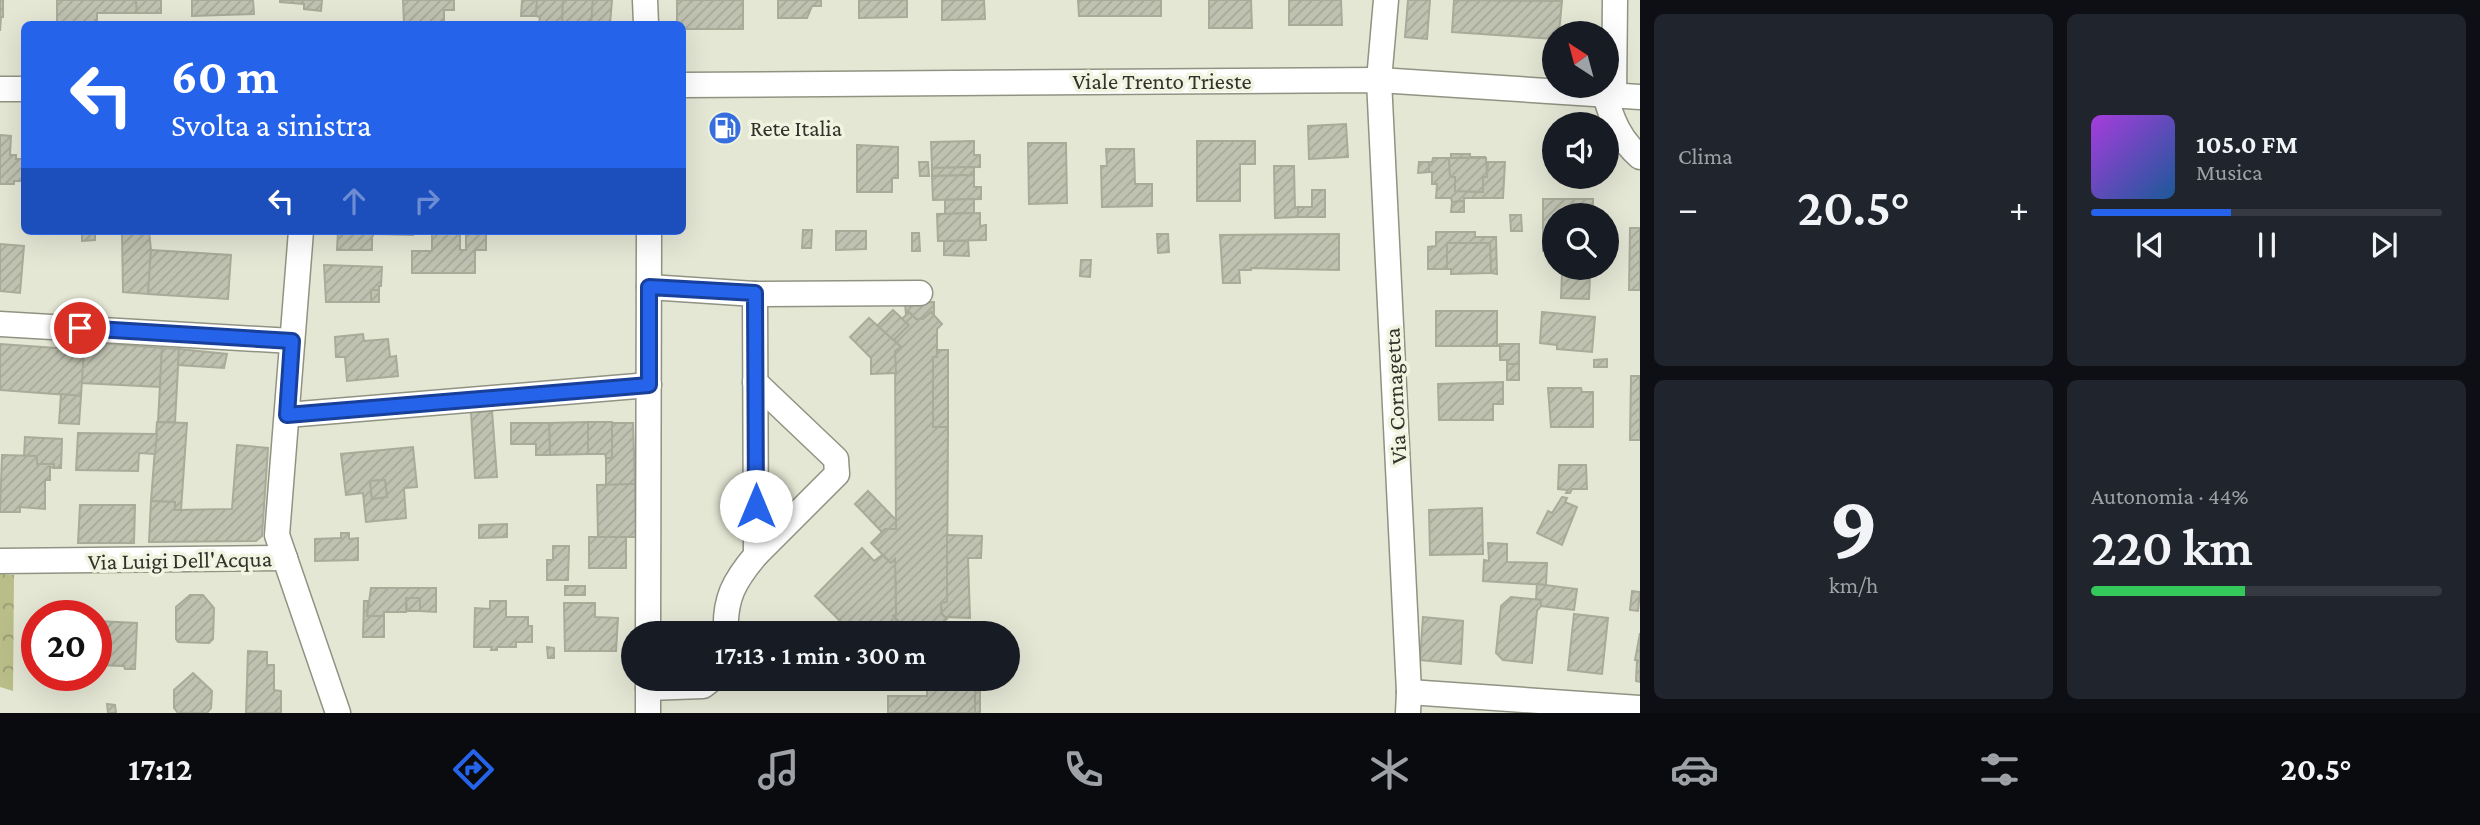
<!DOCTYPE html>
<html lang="it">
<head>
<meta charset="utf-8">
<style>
	:root { --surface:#171b24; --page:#20242c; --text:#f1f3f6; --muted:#9ea1a6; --line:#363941; --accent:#2563eb }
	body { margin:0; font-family:"Crimson Pro",serif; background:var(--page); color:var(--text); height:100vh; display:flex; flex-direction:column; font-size:26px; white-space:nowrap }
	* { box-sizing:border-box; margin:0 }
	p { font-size:23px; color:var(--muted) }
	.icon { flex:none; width:38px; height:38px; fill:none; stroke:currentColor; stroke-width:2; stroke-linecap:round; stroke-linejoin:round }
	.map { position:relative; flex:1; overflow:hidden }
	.panel { display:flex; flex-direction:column; gap:14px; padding:14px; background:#0d0f14; width:840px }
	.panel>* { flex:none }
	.top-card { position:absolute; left:21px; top:21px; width:665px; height:214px; border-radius:10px; box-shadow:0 7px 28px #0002; background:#2563eb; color:#fff; overflow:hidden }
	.needle { width:46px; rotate:324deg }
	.controls { position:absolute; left:1542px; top:21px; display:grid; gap:14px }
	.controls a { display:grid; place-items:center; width:77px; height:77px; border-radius:50%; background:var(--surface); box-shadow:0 7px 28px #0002; font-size:35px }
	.speed { position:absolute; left:21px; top:600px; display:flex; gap:14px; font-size:35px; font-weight:700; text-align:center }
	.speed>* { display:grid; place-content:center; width:91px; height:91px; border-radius:50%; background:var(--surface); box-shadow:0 7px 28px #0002; line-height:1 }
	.speed .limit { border:10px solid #d22; background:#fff; color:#111 }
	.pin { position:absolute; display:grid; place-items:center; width:60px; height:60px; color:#fff; margin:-30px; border:4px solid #fff; border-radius:50%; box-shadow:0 2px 7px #0007 }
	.me { position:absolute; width:77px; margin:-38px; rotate:0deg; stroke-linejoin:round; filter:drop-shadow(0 0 5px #0008) }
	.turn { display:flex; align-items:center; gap:24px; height:147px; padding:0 35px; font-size:32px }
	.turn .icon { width:91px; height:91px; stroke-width:2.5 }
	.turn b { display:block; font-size:49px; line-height:60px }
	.lanes { display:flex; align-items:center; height:66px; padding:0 35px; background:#0003; justify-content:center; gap:35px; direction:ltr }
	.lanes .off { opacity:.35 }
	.big { font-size:52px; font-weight:600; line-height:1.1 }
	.panel .tile { flex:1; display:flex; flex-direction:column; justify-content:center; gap:10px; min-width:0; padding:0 24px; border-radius:10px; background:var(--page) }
	.panel .dial { align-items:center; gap:0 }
	.dial b { font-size:91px; line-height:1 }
	.song { display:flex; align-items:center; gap:21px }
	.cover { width:84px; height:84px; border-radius:10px; background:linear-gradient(135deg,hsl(280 70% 55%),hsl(210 70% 35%)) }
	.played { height:7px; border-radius:4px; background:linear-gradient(90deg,var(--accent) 40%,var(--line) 40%) }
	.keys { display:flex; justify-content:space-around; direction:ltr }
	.heat { display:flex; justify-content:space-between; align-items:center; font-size:38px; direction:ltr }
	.charge { height:10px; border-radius:5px; background:linear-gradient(90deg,#34c759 44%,var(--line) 0) }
	.panel .tiles { flex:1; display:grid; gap:14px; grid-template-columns:repeat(2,1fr) }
	.trip { position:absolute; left:621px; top:621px; width:399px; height:70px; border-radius:35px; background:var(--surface); box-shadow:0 7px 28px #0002; font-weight:600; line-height:70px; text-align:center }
	.tab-bar { display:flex; height:112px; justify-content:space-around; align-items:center; background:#090b0e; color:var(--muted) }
	.tab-bar .icon { width:49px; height:49px }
	.tab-bar .on { color:var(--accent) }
	.tab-bar b { font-size:32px; color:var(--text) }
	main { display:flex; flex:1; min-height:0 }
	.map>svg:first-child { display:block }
	.park { fill:url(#park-crowns) }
	.building { fill:url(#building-hatch); stroke:#a9ab99; stroke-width:2; fill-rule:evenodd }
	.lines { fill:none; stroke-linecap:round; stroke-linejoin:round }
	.minor-casing { stroke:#919382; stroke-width:27 }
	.minor { stroke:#fff; stroke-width:24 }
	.route-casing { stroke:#184099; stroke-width:18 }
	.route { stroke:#2563eb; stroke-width:12 }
	.labels { text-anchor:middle; stroke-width:7; stroke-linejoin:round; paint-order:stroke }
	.street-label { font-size:23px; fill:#32322b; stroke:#f2f4e2 }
	.poi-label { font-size:23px; fill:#32322b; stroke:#f2f4e2; text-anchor:start }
</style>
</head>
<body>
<main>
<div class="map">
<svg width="1640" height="713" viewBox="0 0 1640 713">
	<defs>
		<pattern id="park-crowns" width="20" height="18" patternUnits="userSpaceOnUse" patternTransform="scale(1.75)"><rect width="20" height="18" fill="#b9be89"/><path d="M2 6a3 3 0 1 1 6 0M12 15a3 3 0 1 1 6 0" fill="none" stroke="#979b70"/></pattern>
		<pattern id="building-hatch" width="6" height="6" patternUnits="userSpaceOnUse" patternTransform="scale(1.75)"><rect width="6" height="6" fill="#c0c2b1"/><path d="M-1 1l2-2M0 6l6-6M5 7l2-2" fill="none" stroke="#a5a798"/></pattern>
	</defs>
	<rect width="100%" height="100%" fill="#e5e7d5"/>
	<path class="park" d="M 0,574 L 14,575 L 13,691 L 0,687 Z"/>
	<g class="building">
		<path d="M 0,0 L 3,0 L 3,17 L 1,17 L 0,31 Z"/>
		<path d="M 57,0 L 136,0 L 137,13 L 97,13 L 97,24 L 57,24 Z"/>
		<path d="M 136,0 L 161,0 L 161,13 L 137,13 Z"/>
		<path d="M 192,0 L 253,0 L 254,14 L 192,16 Z"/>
		<path d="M 280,0 L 322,0 L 321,11 L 304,9 L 304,4 L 280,2 Z"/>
		<path d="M 403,0 L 454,0 L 454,10 L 444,10 L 444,24 L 404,24 Z"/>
		<path d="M 522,0 L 537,0 L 536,16 L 521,16 Z"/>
		<path d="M 537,0 L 563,0 L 562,24 L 539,24 L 540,17 L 536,16 Z"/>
		<path d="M 563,0 L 593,0 L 591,24 L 562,24 Z"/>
		<path d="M 593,0 L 612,0 L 610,24 L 591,24 Z"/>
		<path d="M 677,0 L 743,0 L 743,29 L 682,29 L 682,24 L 677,24 Z"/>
		<path d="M 778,0 L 821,0 L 821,6 L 812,6 L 807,18 L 778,18 Z"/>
		<path d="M 859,0 L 907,0 L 907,17 L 859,18 Z"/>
		<path d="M 942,0 L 984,0 L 985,19 L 942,20 Z"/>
		<path d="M 1078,0 L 1161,0 L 1161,16 L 1079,16 Z"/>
		<path d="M 1209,0 L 1251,0 L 1252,28 L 1209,28 Z"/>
		<path d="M 1289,0 L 1341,0 L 1342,25 L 1289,25 Z"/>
		<path d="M 1408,0 L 1430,0 L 1427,39 L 1405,37 Z"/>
		<path d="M 1454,0 L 1562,1 L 1559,33 L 1554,33 L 1554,39 L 1452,32 Z"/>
		<path d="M 1346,124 L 1348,157 L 1309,159 L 1308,126 Z"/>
		<path d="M 0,135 L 11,136 L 10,155 L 16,155 L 16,159 L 24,159 L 23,181 L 14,181 L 14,184 L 0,184 Z"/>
		<path d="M 974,141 L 974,155 L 980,155 L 980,167 L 932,168 L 931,142 Z"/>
		<path d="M 1197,141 L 1255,141 L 1255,164 L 1240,164 L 1240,201 L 1197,201 Z"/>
		<path d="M 1028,143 L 1066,143 L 1067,203 L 1029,204 Z"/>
		<path d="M 857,145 L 898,147 L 898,178 L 892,178 L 892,192 L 857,192 Z"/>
		<path d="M 1106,149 L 1134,149 L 1135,184 L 1152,184 L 1152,206 L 1102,207 L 1101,166 L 1107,166 Z"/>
		<path d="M 1451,154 L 1470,154 L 1470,157 L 1486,157 L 1449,158 L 1450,177 L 1455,177 L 1455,191 L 1483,192 L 1483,177 L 1487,177 L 1488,162 L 1505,162 L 1503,198 L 1464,198 L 1464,201 L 1452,202 L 1451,198 L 1436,198 L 1437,184 L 1432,184 L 1432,172 L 1429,172 L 1429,162 L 1432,162 L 1433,158 L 1451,158 Z"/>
		<path d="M 1449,158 L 1486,158 L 1487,177 L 1483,177 L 1483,192 L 1455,191 L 1455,177 L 1450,177 Z"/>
		<path d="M 919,162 L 928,162 L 929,176 L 920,176 Z"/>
		<path d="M 1419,162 L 1429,162 L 1429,172 L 1418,173 Z"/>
		<path d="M 1274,166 L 1294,166 L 1295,208 L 1298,207 L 1298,217 L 1275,218 Z"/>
		<path d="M 974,167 L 974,175 L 932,176 L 932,168 Z"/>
		<path d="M 974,175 L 974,187 L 981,187 L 981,199 L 933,200 L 932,176 Z"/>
		<path d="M 1312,190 L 1325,190 L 1325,217 L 1298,217 L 1298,207 L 1312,207 Z"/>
		<path d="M 974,199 L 974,213 L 945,214 L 945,200 Z"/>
		<path d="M 1543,199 L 1593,199 L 1593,215 L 1554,215 L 1554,251 L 1543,251 Z"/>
		<path d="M 1464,201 L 1464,212 L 1451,212 L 1452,202 Z"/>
		<path d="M 980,213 L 980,226 L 986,225 L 986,240 L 938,241 L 937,214 Z"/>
		<path d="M 1510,215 L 1521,215 L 1522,231 L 1511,231 Z"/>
		<path d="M 1630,228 L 1640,228 L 1640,290 L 1629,290 Z"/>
		<path d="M 803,230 L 812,230 L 811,248 L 802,248 Z"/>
		<path d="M 82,231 L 95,231 L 95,240 L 82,241 Z"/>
		<path d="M 122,231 L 149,231 L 151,250 L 148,294 L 123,292 Z"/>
		<path d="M 338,231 L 376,231 L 372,237 L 372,250 L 337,250 Z"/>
		<path d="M 376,231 L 413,231 L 413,235 L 376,234 Z"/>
		<path d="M 432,231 L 460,231 L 460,250 L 466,250 L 466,231 L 486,231 L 486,250 L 475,250 L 475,273 L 412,273 L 412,251 L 432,251 Z"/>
		<path d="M 836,231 L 866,231 L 866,249 L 836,250 Z"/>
		<path d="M 1436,232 L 1475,232 L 1475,237 L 1496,237 L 1497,274 L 1491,273 L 1490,243 L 1447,243 L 1447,269 L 1428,269 L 1428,247 L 1436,246 Z"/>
		<path d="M 912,233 L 919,233 L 920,251 L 912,251 Z"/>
		<path d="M 1157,234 L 1168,234 L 1169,252 L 1158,253 Z"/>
		<path d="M 1339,234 L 1339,270 L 1251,268 L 1251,270 L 1239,270 L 1240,283 L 1223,283 L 1220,235 Z"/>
		<path d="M 944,241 L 968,241 L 969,256 L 944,255 Z"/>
		<path d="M 1447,243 L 1490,243 L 1491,273 L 1451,274 L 1451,269 L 1447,269 Z"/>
		<path d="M 0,244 L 24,246 L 20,293 L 0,291 Z"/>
		<path d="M 151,250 L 231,255 L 228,299 L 148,294 Z"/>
		<path d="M 1081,260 L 1091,260 L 1090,277 L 1080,276 Z"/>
		<path d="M 324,265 L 382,267 L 381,286 L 379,286 L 379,290 L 371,290 L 371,302 L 326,302 Z"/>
		<path d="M 1562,274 L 1590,276 L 1589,299 L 1561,298 Z"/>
		<rect x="371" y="290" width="8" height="12"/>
		<path d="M 934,302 L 934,313 L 931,312 L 923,319 L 916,319 L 909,312 L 906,315 L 905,303 Z"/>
		<path d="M 893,310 L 909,325 L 893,341 L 877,326 Z"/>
		<path d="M 1436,311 L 1497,311 L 1497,344 L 1500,346 L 1436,346 Z"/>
		<path d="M 909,312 L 916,319 L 923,319 L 931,312 L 942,324 L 937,329 L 937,357 L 933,357 L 933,427 L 948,427 L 947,602 L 941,603 L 942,614 L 947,619 L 943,622 L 943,631 L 908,631 L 893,616 L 896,614 L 895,559 L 891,563 L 871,543 L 885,529 L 896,529 L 895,351 L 901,347 L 894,340 L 909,325 L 902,319 Z"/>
		<path d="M 1542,312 L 1595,317 L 1592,352 L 1557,349 L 1557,345 L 1540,343 Z"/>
		<path d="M 869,318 L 901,347 L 895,351 L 896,373 L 871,374 L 871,358 L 850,337 Z"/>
		<path d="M 363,334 L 364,341 L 388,339 L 390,357 L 396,356 L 398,376 L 347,381 L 345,357 L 336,357 L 335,337 Z"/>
		<path d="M 84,342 L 162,348 L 160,387 L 81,383 Z"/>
		<path d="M 0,344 L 84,350 L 81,396 L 0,390 Z"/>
		<path d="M 1500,344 L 1519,344 L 1519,364 L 1507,364 L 1507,360 L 1500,360 Z"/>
		<path d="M 162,348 L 179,349 L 175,422 L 158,422 Z"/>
		<path d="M 179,349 L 227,354 L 224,368 L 178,365 Z"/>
		<path d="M 937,350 L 948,350 L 948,427 L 933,427 L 933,357 L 937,357 Z"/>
		<path d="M 1607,359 L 1607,367 L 1594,367 L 1594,360 Z"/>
		<rect x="1507" y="364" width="12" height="16"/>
		<path d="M 1631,376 L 1640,376 L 1640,440 L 1630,440 Z"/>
		<path d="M 1503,382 L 1503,404 L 1493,404 L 1493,420 L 1439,420 L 1438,384 Z"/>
		<path d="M 1548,388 L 1581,388 L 1582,392 L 1593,392 L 1593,427 L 1551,427 Z"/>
		<path d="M 61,394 L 81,396 L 79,424 L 59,423 Z"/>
		<path d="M 492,411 L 497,477 L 475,478 L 471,412 Z"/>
		<path d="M 157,422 L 187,423 L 181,510 L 175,510 L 175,502 L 151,501 Z"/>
		<path d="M 588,422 L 588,454 L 550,455 L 549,423 Z"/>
		<path d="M 588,422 L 612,422 L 612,458 L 606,458 L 605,454 L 588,454 Z"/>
		<path d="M 511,423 L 549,423 L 550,455 L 536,455 L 536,444 L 511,444 Z"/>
		<path d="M 612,423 L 633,423 L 635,484 L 606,485 L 606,458 L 612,458 Z"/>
		<path d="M 78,433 L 157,434 L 155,454 L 139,453 L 138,471 L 76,470 Z"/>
		<path d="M 25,437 L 62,439 L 61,468 L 54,468 L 54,464 L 37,464 L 37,456 L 24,456 Z"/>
		<path d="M 237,445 L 268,448 L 262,536 L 256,541 L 149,542 L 151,501 L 175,502 L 175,510 L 232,509 Z"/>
		<path d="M 413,447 L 417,487 L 404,488 L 406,518 L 366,522 L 363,493 L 346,495 L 341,454 ZM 385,480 L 387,497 L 372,499 L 370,481 Z"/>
		<path d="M 2,455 L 37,456 L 37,464 L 54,464 L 54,468 L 50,467 L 50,480 L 45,480 L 45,509 L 20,507 L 20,512 L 0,512 Z"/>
		<path d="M 1559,465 L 1586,465 L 1587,489 L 1572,489 L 1570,493 L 1566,493 L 1568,490 L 1558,489 Z"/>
		<path d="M 385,480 L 387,497 L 372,499 L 370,481 Z"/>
		<path d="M 635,484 L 636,537 L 598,537 L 597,485 Z"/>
		<path d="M 868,491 L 896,520 L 896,529 L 885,529 L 882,532 L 855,504 Z"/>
		<path d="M 1562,497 L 1567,498 L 1565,502 L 1577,507 L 1562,545 L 1537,533 L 1548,511 L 1552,513 Z"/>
		<path d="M 80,505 L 135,505 L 134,543 L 78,543 Z"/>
		<path d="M 1482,508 L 1483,554 L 1430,555 L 1429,510 Z"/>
		<path d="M 507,524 L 507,537 L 479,538 L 479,525 Z"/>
		<path d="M 341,533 L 349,533 L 349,539 L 358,538 L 358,560 L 315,561 L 315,539 L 341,538 Z"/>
		<path d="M 947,535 L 982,536 L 981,558 L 968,558 L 970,618 L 945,617 L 942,614 L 941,603 L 947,602 Z"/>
		<rect x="589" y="537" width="37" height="31"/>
		<path d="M 1488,543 L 1507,544 L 1507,562 L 1547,563 L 1546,585 L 1483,581 L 1484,560 L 1489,561 Z"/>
		<path d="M 553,546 L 569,546 L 568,580 L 547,580 L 547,560 L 553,560 Z"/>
		<path d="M 862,548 L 874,561 L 882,555 L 891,563 L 895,559 L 896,614 L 893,616 L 897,620 L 883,634 L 877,634 L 874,631 L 872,634 L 853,634 L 815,596 Z"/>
		<path d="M 1537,584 L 1577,589 L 1574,610 L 1541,606 L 1541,600 L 1536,599 Z"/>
		<rect x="565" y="586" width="20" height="9"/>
		<path d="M 371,588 L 436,588 L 436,612 L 420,611 L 420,598 L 406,598 L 406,612 L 384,612 L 384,616 L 367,616 Z"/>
		<path d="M 1632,591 L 1640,592 L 1638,611 L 1630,610 Z"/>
		<path d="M 190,595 L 203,595 L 214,608 L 213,639 L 209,643 L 178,642 L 176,639 L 176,607 Z"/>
		<path d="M 1511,597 L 1541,600 L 1541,606 L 1537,611 L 1532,663 L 1503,660 L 1496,653 L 1501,606 Z"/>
		<path d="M 406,598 L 420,598 L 420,611 L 407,611 Z"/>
		<path d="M 364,601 L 368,601 L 367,616 L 384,616 L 384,637 L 363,637 Z"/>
		<path d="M 490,601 L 506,601 L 506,617 L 528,617 L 528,626 L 532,626 L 532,642 L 516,642 L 516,647 L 497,647 L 497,650 L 491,650 L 492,647 L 474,647 L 475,608 L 490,609 Z"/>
		<path d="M 564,603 L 595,603 L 595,617 L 618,618 L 616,651 L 565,651 Z"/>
		<path d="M 1574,614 L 1608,618 L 1602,674 L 1568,670 Z"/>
		<path d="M 1423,617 L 1463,621 L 1461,664 L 1420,660 Z"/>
		<path d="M 96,621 L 137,623 L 135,669 L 125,669 L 124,666 L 96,665 Z"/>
		<path d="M 944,629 L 945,633 L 976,634 L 918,634 L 918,631 Z"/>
		<path d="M 1640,633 L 1640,682 L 1636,681 L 1637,660 L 1635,660 Z"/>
		<path d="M 547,647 L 554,648 L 554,658 L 548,658 Z"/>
		<path d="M 248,651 L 267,652 L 267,665 L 274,665 L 274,690 L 281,691 L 281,713 L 246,713 Z"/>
		<path d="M 193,673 L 212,691 L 211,708 L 207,713 L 178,713 L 174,708 L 174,690 Z"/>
		<path d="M 904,679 L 943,679 L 943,683 L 927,682 L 927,690 L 904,690 Z"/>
		<path d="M 943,679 L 980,679 L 980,713 L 975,713 L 975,683 L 943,683 Z"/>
		<path d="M 927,682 L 975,683 L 975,713 L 888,713 L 888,696 L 927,696 Z"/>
		<path d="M 107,704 L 115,705 L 116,713 L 108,713 Z"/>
	</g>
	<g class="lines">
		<defs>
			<g id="minor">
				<path d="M 645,0 L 646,24"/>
				<path d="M 1386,0 L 1379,80 L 1409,692 L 1408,713"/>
				<path d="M 682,85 L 1379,80 L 1640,97"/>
				<path d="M 0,89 L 24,89"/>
				<path d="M 1605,95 C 1612,120 1620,140 1640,157"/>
				<path d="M 1614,96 L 1615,0"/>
				<path d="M 301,231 L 277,535 L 338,713"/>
				<path d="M 649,287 L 755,294 L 756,555 C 734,581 724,599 726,634"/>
				<path d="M 755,294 L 920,293"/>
				<path d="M 0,324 L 292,341"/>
				<path d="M 755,382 L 836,459 L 837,474 L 756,555"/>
				<path d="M 287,415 L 649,385"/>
				<path d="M 0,561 L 285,558"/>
				<path d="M 648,634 L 649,231"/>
				<path d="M 648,679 L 648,713"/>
				<path d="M 648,688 L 703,686 L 712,679"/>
				<path d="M 1409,692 L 1640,708"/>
			</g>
		</defs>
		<use href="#minor" class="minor-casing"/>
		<use href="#minor" class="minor"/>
	</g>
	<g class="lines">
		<defs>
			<path id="route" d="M 80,328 L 292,341 L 287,415 L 649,385 L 649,287 L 755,293 L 756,506"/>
		</defs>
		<use href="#route" class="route-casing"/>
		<use href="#route" class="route"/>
	</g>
	<defs>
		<symbol id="fuel-disc" viewBox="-11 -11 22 22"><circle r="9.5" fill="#366edd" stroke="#f2f4e2"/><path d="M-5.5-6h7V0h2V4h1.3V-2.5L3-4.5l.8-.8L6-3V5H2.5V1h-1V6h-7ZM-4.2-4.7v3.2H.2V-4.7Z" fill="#fff"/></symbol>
	</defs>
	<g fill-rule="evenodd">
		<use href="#fuel-disc" x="706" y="109" width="38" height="38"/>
	</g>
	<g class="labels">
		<g class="street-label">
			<text x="1162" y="89">Viale Trento Trieste</text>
			<text transform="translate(1395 396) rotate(-93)" y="8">Via Cornagetta</text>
			<text transform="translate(180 560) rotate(-1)" y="8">Via Luigi Dell'Acqua</text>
		</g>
		<g class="poi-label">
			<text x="750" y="136">Rete Italia</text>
		</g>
	</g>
</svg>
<div class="controls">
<a><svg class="needle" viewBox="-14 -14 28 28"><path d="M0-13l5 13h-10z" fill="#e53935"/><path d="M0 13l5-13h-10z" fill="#9ea1a6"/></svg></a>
<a><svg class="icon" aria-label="sound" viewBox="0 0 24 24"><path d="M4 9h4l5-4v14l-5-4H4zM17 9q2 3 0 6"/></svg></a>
<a><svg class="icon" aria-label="search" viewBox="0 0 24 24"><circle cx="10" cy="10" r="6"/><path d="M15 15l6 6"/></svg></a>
</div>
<div class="speed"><div class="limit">20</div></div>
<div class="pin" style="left:80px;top:328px;background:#d93025"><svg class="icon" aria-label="arrive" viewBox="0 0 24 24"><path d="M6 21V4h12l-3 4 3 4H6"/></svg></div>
<svg class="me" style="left:756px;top:506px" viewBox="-20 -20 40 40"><circle r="19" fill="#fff"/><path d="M0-13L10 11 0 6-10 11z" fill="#2563eb"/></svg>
<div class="trip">17:13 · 1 min · 300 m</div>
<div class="top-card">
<div class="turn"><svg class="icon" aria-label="left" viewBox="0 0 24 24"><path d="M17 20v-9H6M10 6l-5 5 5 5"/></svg><div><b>60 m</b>Svolta a sinistra</div></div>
<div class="lanes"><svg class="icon" aria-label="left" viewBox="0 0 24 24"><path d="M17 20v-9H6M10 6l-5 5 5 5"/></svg><svg class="icon off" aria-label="ahead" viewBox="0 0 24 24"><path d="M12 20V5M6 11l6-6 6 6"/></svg><svg class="icon off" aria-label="right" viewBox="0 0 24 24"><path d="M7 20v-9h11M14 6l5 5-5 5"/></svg></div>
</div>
</div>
<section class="panel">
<div class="tiles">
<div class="tile"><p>Clima</p>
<div class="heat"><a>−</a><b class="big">20.5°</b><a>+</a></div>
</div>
<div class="tile">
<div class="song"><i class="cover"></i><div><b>105.0 FM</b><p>Musica</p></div></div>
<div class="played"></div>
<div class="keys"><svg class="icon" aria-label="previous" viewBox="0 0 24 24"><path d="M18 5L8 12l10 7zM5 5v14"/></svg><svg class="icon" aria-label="pause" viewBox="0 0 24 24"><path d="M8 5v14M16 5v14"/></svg><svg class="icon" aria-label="next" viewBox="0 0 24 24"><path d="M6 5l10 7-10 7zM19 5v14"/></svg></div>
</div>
<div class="tile dial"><b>9</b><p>km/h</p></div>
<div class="tile"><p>Autonomia · 44%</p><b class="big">220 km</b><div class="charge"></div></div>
</div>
</section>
</main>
<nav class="tab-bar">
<b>17:12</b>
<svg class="icon on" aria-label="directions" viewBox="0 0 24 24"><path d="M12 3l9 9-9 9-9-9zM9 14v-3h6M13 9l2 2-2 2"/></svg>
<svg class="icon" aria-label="music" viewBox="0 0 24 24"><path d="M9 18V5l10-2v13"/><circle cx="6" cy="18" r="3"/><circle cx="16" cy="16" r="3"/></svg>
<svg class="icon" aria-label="phone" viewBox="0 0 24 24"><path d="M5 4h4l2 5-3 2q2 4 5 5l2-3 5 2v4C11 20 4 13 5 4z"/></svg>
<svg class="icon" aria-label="climate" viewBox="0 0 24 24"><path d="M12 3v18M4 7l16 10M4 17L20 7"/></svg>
<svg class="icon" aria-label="car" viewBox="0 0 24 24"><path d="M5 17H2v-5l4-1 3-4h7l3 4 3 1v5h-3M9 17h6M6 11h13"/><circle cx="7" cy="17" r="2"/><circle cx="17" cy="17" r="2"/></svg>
<svg class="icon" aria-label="filters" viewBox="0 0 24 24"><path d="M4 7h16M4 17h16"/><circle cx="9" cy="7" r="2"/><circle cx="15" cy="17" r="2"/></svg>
<b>20.5°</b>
</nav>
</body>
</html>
